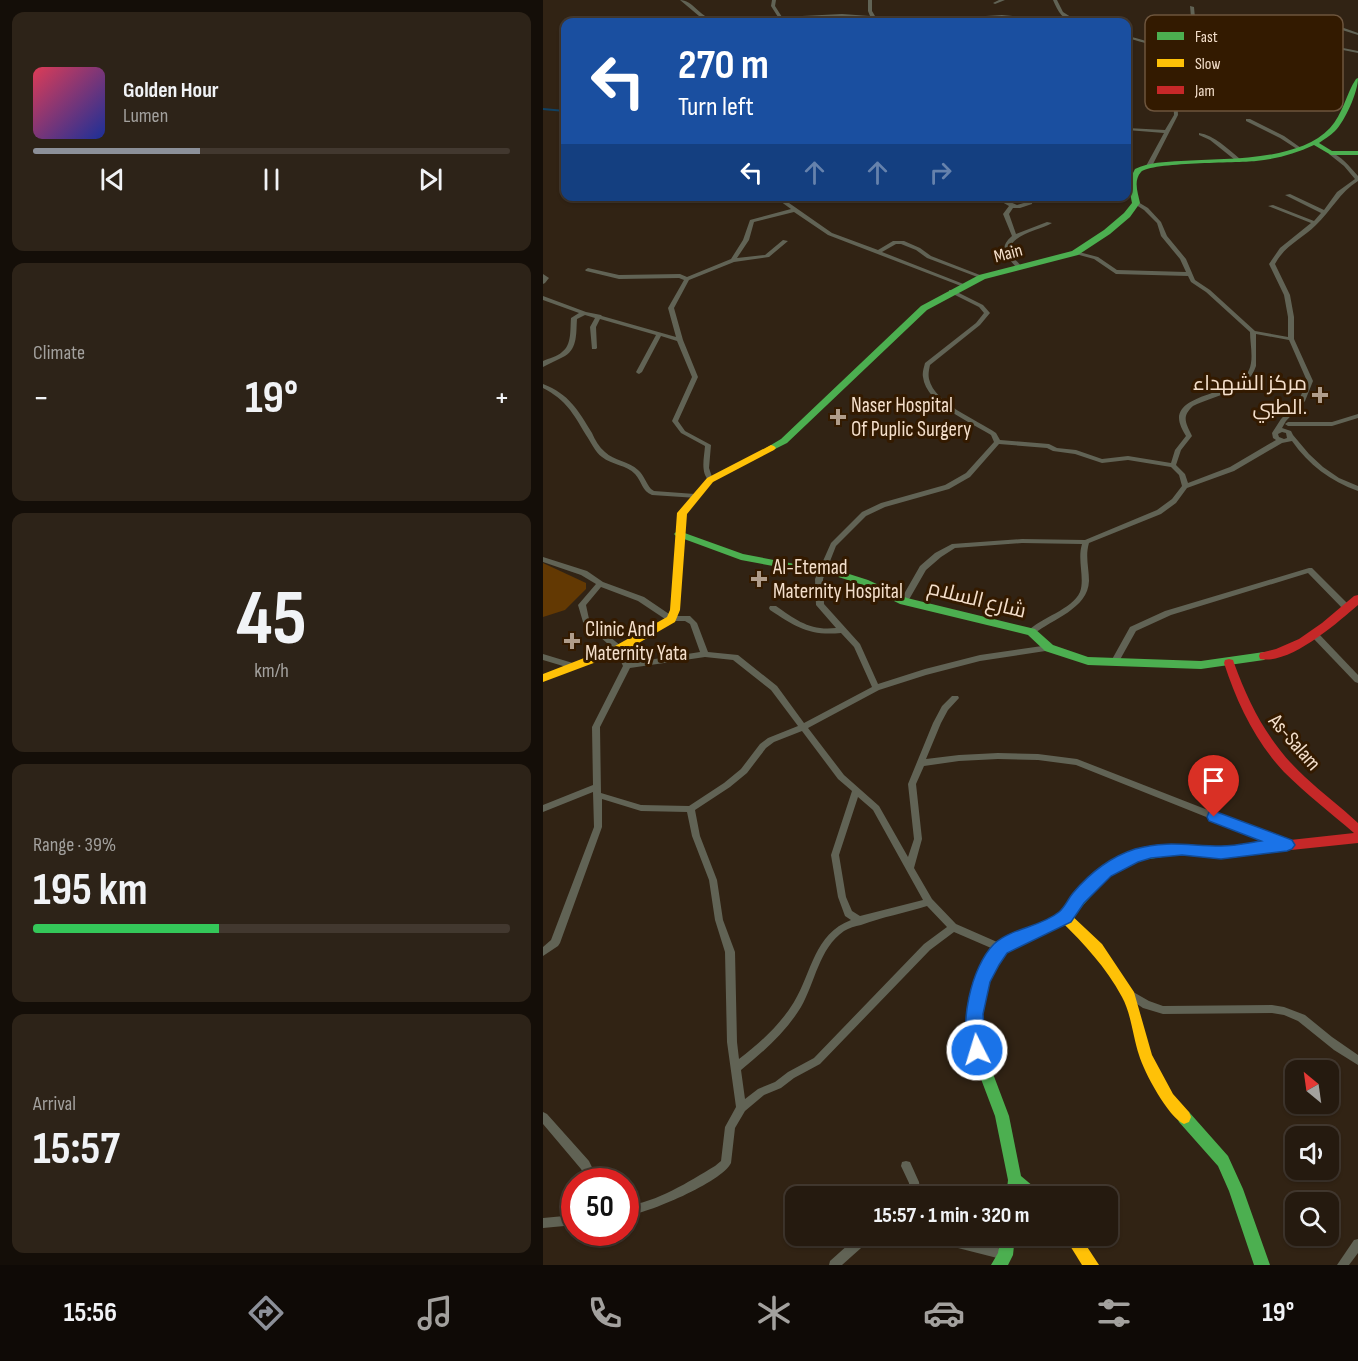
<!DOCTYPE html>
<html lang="en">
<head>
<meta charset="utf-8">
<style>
	:root { --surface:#251a0f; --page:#2d2318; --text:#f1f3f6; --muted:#a3a19e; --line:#42382f; --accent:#8c9099 }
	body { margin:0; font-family:"Sofia Sans Condensed",Cairo,sans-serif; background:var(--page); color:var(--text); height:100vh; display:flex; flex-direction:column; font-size:22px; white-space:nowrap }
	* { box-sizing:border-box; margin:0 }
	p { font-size:20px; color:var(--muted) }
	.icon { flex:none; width:33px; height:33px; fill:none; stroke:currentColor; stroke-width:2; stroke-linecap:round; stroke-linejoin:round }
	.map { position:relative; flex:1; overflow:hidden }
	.panel { display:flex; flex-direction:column; gap:12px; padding:12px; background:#140e08; width:543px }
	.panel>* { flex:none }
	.guide { position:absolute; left:18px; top:18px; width:570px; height:183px; border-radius:12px; box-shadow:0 2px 4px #0004,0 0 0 2px var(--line); background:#1a4fa0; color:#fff; overflow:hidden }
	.needle { width:39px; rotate:331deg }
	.fabs { position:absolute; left:742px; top:1060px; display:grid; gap:12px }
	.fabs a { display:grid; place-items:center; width:54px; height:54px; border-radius:12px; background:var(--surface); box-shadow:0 2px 4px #0004,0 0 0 2px var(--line); font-size:30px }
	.speed { position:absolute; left:18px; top:1168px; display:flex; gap:12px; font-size:30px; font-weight:700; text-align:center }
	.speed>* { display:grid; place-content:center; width:78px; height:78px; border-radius:50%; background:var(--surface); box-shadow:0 2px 4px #0004,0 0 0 2px var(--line); line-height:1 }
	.speed .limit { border:9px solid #d22; background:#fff; color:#111 }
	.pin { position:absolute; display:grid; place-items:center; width:51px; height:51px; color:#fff; margin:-62px -26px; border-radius:50% 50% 50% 0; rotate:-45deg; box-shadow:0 0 6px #0007 }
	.pin .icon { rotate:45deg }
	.me { position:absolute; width:66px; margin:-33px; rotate:355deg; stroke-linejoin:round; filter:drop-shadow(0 0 4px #0008) }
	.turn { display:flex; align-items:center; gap:21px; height:126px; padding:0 18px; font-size:27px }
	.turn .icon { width:78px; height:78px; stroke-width:2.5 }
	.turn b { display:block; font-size:42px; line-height:51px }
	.lanes { display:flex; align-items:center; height:57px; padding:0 18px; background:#0003; justify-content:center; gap:30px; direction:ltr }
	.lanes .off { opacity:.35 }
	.big { font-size:45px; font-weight:700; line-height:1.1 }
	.panel .tile { flex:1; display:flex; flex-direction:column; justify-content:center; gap:9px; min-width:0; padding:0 21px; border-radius:12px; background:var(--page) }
	.panel .dial { align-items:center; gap:0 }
	.dial b { font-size:78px; line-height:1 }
	.song { display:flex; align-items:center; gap:18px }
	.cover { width:72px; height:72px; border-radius:9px; background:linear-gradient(135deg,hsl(350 70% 55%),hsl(230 70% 35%)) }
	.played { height:6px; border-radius:3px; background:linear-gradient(90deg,var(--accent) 35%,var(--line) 35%) }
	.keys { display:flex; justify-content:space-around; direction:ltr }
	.heat { display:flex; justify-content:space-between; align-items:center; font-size:33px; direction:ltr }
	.charge { height:9px; border-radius:4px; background:linear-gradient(90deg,#34c759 39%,var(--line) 0) }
	.trip { position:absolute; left:242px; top:1186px; width:333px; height:60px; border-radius:12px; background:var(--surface); box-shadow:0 2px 4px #0004,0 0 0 2px var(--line); font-weight:700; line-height:60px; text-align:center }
	.tab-bar { display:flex; height:96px; justify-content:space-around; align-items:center; background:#0f0a06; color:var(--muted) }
	.tab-bar .icon { width:42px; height:42px }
	.tab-bar .on { color:var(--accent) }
	.tab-bar b { font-size:27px; color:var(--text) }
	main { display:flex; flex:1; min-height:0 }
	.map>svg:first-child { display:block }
	.green { fill:#633903 }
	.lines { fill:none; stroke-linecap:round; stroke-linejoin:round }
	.stream { stroke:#114263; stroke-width:2 }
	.street { fill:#616355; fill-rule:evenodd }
	.fast { fill:#4caf50; fill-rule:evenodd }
	.slow { fill:#ffc107; fill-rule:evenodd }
	.jam { fill:#c62828; fill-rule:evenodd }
	.route { fill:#1a73e8; stroke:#114b97; stroke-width:1.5 }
	.poi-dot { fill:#b09d8b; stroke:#331a00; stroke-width:2 }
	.labels { text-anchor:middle; stroke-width:6; stroke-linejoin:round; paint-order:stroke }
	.far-street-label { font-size:18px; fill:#f4dfcb; stroke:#331a00 }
	.poi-label { font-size:21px; fill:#f4dfcb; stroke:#331a00; text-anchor:start }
	.street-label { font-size:21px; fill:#f4dfcb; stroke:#331a00 }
	.key { fill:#331a00; stroke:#6d553d; stroke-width:1.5 }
	.key-label { font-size:16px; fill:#f4dfcb }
</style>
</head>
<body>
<main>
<section class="panel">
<div class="tile">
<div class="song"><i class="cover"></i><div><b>Golden Hour</b><p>Lumen</p></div></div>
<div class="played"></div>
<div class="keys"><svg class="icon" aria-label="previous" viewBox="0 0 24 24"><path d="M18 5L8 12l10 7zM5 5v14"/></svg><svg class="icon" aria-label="pause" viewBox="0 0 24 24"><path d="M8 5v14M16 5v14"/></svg><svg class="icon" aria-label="next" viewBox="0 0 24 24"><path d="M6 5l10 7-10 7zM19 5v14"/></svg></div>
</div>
<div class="tile"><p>Climate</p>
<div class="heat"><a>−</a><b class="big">19°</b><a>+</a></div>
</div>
<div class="tile dial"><b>45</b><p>km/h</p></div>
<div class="tile"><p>Range · 39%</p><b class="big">195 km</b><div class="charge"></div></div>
<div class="tile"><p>Arrival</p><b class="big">15:57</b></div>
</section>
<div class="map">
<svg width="815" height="1265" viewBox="0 0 815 1265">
	<rect width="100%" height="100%" fill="#312314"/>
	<path class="green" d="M 0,563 L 43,583 L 43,589 L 22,610 L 0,617 Z"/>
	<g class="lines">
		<path class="stream" d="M 0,109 L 22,111"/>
		<g class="street">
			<path d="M 137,0 C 149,0 157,16 171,21 L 235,17 L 228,6 L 229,0 L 233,0 L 232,6 L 239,17 L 299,14 L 327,16 L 325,11 L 325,0 L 329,0 L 329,11 L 332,16 L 378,20 L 459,15 L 524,21 L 526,22 L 515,22 L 459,17 L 378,22 L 333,19 L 334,22 L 330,22 L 328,19 L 299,16 L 168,22 L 156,16 Z"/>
			<path d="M 456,0 L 462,0 L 452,4 L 450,3 Z"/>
			<path d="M 510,0 L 514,0 L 520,12 L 534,21 L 534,22 C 520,21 515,12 510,0 Z"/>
			<path d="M 647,6 L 651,7 L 655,50 L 675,61 L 675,63 L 671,63 L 651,51 Z"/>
			<path d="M 798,27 L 815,33 L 815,35 L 796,29 L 796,27 Z"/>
			<path d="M 584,36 C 610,42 629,47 643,72 L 634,94 L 635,115 L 609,166 L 606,168 L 603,166 L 621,133 L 584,130 L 584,128 L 622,130 L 631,115 L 630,94 L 639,72 C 626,49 607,44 584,38 Z"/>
			<path d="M 785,45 L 815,51 L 815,53 L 785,47 Z"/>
			<path d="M 703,119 L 707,119 L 741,136 L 758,148 L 754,149 L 737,138 L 703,121 Z"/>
			<path d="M 656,133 C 671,135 685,149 697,159 L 692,160 L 667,140 L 656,135 Z"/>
			<path d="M 786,152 C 798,155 807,167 815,176 L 815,181 C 797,192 788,211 773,225 C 758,240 743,244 732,264 L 747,295 L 751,317 L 751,339 L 770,381 L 762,401 L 743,421 L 739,428 L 748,431 L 750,435 L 766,454 L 780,467 L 796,478 L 815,486 L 815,491 C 787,481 766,465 749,441 L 739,443 L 691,471 L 644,488 L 633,503 L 618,514 L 546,543 C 542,556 546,568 546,581 C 545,609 509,619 491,634 L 485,634 L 484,632 C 498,617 529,610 537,592 C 542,578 534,560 539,544 L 479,543 L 412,548 L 398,557 L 383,570 L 364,603 L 358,603 L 357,601 L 377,566 L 392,553 L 409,544 L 479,539 L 542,540 L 614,510 L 629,499 L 639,486 L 636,475 L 628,467 L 585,460 L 559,463 L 532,454 L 510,451 L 504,448 L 456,444 L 427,477 L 406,489 L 342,507 L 323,516 L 293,546 L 280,579 L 281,604 L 317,644 L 335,684 L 382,669 L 437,655 L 506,645 L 510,648 L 509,650 L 437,661 L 383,675 L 336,690 L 265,728 L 301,775 L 336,806 L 365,857 L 371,839 L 365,784 L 390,723 L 399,706 L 409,696 L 415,696 L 416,698 L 405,710 L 398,723 L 383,759 L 416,755 L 455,753 L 495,754 L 534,759 L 747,842 L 748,845 L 747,848 L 744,849 L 741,848 L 533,765 L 495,760 L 455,759 L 416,761 L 381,766 L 373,784 L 379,839 L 371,868 L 389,899 L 413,924 L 461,945 L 463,948 L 461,951 L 458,952 L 455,951 L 411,932 L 387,950 L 277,1064 L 251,1078 L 238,1088 L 221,1095 L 202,1111 L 192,1128 L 188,1163 C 179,1182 104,1214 82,1216 L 82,1206 C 115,1202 145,1182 172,1166 L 178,1161 L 182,1127 L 193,1107 L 184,1042 L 182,952 L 172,920 L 166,880 L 149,836 L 144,812 L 98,811 L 59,799 L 59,827 L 17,943 L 15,946 L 0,956 L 0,947 L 8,940 L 51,827 L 50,792 L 0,812 L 0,805 L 50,785 L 49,727 L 80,666 L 73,651 L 40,622 L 35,605 L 53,584 L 38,575 L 0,562 L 0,557 L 44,571 L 60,582 L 101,597 L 129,616 L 147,616 L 154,623 L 165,652 L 195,655 L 234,686 L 261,723 L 329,687 L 311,647 L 298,633 C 266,636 253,627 227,610 L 226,608 L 227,606 L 233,606 C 253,620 267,631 293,628 L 273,605 L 272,579 L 288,543 L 319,512 L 338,503 L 402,485 L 423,473 L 451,442 L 448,435 C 428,422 383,404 380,377 C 379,373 381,367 382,363 L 433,323 L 441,313 L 436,307 L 406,292 L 406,290 L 410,290 L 440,305 L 447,313 L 437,325 L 387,365 C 386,370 385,374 386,379 C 392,404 433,419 453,433 L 457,440 L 506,444 L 514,448 L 533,450 L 559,459 L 585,456 L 628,463 L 632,450 L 643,436 C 640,431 636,424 636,418 C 637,392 695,395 706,370 C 711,359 707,344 707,332 L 663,292 L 648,282 L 645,276 L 573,274 L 551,259 L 529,253 L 532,251 L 555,257 L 574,270 L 643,272 L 637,259 L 618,236 L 614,223 L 601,210 L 590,203 L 595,202 L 605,208 L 618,222 L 624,236 L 643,259 L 652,280 L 667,290 L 712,331 L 745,337 L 745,317 L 741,295 L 726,264 L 737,248 L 768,223 L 725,206 L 730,205 L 771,221 L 778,213 L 742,195 L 747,194 L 781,210 L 794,192 L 812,179 L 801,166 L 786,154 ZM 713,334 L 746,340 L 764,381 L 756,400 L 738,419 L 729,433 L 730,438 L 733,440 L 687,467 L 645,483 L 642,474 L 633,465 L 638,450 L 649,436 C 643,423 638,417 650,406 C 672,395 705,392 713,366 ZM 739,432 L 743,433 L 744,438 L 741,439 L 736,437 L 735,434 ZM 58,587 L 95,601 L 125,621 L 142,621 L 147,624 L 157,652 L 86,663 L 79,647 L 46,619 L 43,605 ZM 162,657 L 190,660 L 228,690 L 255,726 L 225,738 L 217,744 L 198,769 L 181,783 L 146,806 L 98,805 L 58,793 L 57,727 L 87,668 ZM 259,731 L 295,779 L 309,791 L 288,855 L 295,897 L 302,916 L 308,920 C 271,934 269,972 251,1002 C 237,1025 217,1043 196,1059 L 194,1042 L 192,952 L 180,920 L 174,880 L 157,836 L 152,810 L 187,787 L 204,773 L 223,748 L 231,742 ZM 315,797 L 330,810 L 380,900 L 317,916 L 309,911 L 303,897 L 296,855 ZM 384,906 L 404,927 L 381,944 L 271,1058 L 245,1072 L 232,1082 L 215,1089 L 202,1099 L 198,1070 C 220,1052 243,1032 258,1007 C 272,983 276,948 301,931 C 306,928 312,926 318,925 C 339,917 362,913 384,906 Z"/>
			<path d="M 230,196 L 236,196 L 289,233 L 335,250 L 350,241 L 361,241 L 377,248 L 388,256 L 442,277 L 441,278 L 437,278 L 384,258 L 373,250 L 358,244 L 353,244 L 339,252 L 423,285 L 422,286 L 418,286 L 285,235 L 251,212 L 211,222 L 206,240 L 194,258 L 222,255 L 240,240 L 245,241 L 226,257 L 191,262 L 146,280 L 131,308 L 140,340 L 155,377 L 135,421 L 142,431 L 168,445 L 166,468 L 170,480 L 167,482 C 157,473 161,459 162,446 L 138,433 L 129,421 L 149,377 L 134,341 L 118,336 L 99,372 L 96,374 L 94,373 L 93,372 L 113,335 L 57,319 L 53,327 L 54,348 L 53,349 L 49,349 L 47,327 L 52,318 L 42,315 L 34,319 C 33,332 35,348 22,356 C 15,360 7,363 0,367 L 0,361 C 6,358 14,357 19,352 C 29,345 27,329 28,318 L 36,313 L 0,300 L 0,296 L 43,312 L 58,315 L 59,316 L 133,337 L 125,308 L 141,280 L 136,278 L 76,279 L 43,271 L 42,270 L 45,268 L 76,275 L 137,274 L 144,277 L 188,259 L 200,240 L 207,220 L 248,209 Z"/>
			<path d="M 461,196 L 466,196 L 465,201 L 474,205 L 484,202 L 484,199 L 482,196 L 488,196 L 490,198 L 489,204 L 477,208 L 470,208 L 466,214 L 473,234 L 504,222 L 509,223 C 498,230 459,236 469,255 C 471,259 475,262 478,266 L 475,268 L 473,267 C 463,256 455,248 469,236 L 460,214 L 466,206 L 459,202 Z"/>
			<path d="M 0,274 L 6,278 L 2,283 L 0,284 Z"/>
			<path d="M 0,384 C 26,394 35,410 49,433 C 52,440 56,447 62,452 C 71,461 86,461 95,470 C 101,475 103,483 108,489 L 111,491 L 152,494 L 155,496 L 154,498 L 109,495 C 99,491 99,482 92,474 C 84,465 69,465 59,457 C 52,452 48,442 43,435 C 30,413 23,400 0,388 Z"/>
			<path d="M 815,414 L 815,418 L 789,426 L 745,426 L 742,424 L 745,422 L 789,422 Z"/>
			<path d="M 766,568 L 769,568 L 807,606 L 808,608 L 807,610 L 801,610 L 765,573 L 628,615 L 593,631 L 574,665 L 568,665 L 567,663 L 587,627 L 622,611 Z"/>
			<path d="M 772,632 L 775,633 L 815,675 L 815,683 L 812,682 L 769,637 L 768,635 L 769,633 Z"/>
			<path d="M 0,654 L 33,664 L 34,666 L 33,668 L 30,669 L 0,660 Z"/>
			<path d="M 585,989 L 606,1001 L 620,1006 L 729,1005 L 741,1007 L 762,1015 L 789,1037 L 815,1055 L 815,1065 L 791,1050 L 755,1021 L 741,1015 L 729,1013 L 620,1014 L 600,1008 L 582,996 L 580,993 L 582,990 Z"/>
			<path d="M 0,1112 L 4,1114 L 46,1161 L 56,1182 L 45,1182 L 38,1169 L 0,1124 Z"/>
			<path d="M 363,1161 L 367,1162 L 376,1182 L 378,1197 L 368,1197 L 366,1183 L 358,1166 L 359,1162 Z"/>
			<path d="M 32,1215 L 32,1225 L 0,1228 L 0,1218 Z"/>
			<path d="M 315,1236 L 328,1236 L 327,1240 L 299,1265 L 286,1265 L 287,1261 Z"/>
			<path d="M 394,1236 L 410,1236 L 462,1250 L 466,1251 L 467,1255 L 466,1259 L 462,1260 L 411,1247 L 395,1240 Z"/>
			<path d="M 815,1239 L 815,1253 L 806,1265 L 794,1265 L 811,1240 Z"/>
		</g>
		<g class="fast">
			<path d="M 815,78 C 815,92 802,121 792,131 C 787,136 781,139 776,143 L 789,151 L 815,151 L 815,155 L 788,155 L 771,145 C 752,154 733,159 713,161 C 694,163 608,162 598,172 C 590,181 595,193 597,203 L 587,217 L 567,234 L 535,255 L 442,279 L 384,310 L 244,443 L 228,451 L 223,448 L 238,439 L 378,306 L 436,275 L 529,251 L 561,230 L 581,213 L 589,203 L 585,183 L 592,169 C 606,162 622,162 638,161 C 682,158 755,162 787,128 C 800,114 803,94 813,79 Z"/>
			<path d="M 136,531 L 200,554 L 252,564 L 281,566 L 325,580 L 364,598 L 492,629 L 510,645 L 545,657 L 658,661 L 721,652 L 726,656 L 721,660 L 658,669 L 545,665 L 502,651 L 485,635 L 357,604 L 317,584 L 280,572 L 252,570 L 198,560 L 133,536 L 131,534 L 133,532 Z"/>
			<path d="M 729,842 L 733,843 L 735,847 L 733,851 L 729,852 L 678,858 L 639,854 L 593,861 L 567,875 L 526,921 L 463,952 L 445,983 L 438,1014 L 441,1050 L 466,1116 L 478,1176 L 497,1192 L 499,1197 L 481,1197 L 478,1194 L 477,1197 L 463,1197 L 465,1180 L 452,1116 L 427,1050 L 424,1014 L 432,982 L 453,944 L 518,913 L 559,867 L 587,852 L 639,844 L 678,848 Z"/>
			<path d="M 641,1110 L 646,1112 L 685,1156 L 700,1189 L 727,1265 L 711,1265 L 686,1191 L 675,1166 L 636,1122 L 634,1117 L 636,1112 Z"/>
			<path d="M 458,1236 L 472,1236 L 470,1255 L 465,1265 L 448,1265 L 455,1253 Z"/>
		</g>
		<g class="slow">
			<path d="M 228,445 L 231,446 L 233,448 L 231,450 L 170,482 L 144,514 L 137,610 L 132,622 L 80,652 L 0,682 L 0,674 L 72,646 L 124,617 L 127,610 L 134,513 L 164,478 Z"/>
			<path d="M 522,912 L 526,913 L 559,944 L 591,992 L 609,1055 L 630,1094 L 646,1112 L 648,1117 L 646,1122 L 641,1124 C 625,1117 601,1072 596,1055 C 590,1037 588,1013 579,997 C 563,967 541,944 518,921 L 516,917 L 518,913 Z"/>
			<path d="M 521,1236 L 537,1236 L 556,1265 L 539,1265 Z"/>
		</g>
		<g class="jam">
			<path d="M 815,595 L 815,605 C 794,623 747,665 717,659 L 716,656 L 717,653 L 733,649 L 756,639 L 779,623 L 811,596 Z"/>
			<path d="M 686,659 L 690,660 L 691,663 C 707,707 727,745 762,777 C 779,793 798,807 815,823 L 815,843 L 729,852 L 725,851 L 723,847 L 725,843 L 729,842 L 811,833 C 788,813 763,794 741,772 C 712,741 694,703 681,663 L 682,660 Z"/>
		</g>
	</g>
	<path class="route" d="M 671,811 L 749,840 L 752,845 L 749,849 L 744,851 L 678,859 L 639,855 L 608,858 L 595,862 L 568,876 L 541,903 L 528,922 L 464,953 L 456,965 L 447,982 L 440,1014 L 443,1050 L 440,1055 L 434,1058 L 428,1055 C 415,1026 428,967 451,944 C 468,928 498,927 516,912 C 522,907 525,899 530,893 C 546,874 567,857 592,849 C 625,840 646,846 678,846 C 691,846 705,843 718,841 L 666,821 L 664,817 L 666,812 Z"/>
	<g class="poi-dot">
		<path d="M774 386h6v6h6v6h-6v6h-6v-6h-6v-6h6z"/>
		<path d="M292 408h6v6h6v6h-6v6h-6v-6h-6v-6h6z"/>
		<path d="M213 570h6v6h6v6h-6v6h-6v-6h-6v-6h6z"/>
		<path d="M26 632h6v6h6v6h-6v6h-6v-6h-6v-6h6z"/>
	</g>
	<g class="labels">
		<g class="far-street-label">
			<text transform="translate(465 253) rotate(-15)" y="6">Main</text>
		</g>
		<g class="poi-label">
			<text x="764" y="390" text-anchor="end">مركز الشهداء<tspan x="764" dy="24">الطبي.</tspan></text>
			<text x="308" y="412">Naser Hospital<tspan x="308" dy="24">Of Puplic Surgery</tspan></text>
			<text x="230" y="574">Al-Etemad<tspan x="230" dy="24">Maternity Hospital</tspan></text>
			<text x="42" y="636">Clinic And<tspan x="42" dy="24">Maternity Yata</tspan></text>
		</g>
		<g class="street-label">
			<text transform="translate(434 599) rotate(14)" y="7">شارع السلام</text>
			<text transform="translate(752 742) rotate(49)" y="7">As-Salam</text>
		</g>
	</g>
	<rect x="602" y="15" width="198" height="96" rx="9" class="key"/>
	<rect x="614" y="32" width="27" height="8" fill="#4caf50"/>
	<rect x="614" y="59" width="27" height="8" fill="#ffc107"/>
	<rect x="614" y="86" width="27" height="8" fill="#c62828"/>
	<g class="key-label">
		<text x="652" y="42">Fast</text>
		<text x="652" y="69">Slow</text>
		<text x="652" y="96">Jam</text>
	</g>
</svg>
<div class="fabs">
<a><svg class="needle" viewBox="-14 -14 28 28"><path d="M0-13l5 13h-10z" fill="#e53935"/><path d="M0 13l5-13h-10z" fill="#a3a19e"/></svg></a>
<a><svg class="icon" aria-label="sound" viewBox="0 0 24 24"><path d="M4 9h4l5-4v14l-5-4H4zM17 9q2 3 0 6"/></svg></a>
<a><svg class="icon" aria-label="search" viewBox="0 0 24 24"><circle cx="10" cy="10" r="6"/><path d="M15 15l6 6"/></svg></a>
</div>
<div class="speed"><div class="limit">50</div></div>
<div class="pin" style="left:671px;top:817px;background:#d93025"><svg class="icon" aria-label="arrive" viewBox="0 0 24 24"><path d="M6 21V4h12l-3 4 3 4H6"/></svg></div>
<svg class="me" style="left:434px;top:1050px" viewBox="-20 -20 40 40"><circle r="17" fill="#1a73e8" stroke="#fff" stroke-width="3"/><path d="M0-11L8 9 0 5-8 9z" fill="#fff"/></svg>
<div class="trip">15:57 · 1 min · 320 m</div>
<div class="guide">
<div class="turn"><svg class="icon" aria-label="left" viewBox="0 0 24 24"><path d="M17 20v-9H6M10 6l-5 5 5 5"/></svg><div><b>270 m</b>Turn left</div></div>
<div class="lanes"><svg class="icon" aria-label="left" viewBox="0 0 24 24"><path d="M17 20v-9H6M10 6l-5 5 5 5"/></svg><svg class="icon off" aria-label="ahead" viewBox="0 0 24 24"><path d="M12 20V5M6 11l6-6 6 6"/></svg><svg class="icon off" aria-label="ahead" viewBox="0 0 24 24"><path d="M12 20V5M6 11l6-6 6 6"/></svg><svg class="icon off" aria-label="right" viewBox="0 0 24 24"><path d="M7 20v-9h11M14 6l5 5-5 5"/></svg></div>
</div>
</div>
</main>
<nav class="tab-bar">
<b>15:56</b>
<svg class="icon on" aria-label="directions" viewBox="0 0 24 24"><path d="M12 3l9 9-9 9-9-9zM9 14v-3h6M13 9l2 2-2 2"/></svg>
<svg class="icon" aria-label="music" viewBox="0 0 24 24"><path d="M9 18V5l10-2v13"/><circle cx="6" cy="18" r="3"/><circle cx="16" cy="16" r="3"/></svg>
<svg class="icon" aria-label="phone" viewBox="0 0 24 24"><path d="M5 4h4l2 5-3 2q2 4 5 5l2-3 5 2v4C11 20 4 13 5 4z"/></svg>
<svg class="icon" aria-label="climate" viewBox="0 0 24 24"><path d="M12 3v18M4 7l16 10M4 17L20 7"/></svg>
<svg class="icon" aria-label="car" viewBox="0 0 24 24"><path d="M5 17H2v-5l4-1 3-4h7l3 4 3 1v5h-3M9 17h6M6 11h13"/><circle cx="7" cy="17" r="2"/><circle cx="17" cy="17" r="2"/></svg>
<svg class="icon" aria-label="filters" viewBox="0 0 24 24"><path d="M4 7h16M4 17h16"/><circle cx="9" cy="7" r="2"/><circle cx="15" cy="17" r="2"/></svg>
<b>19°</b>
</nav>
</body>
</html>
